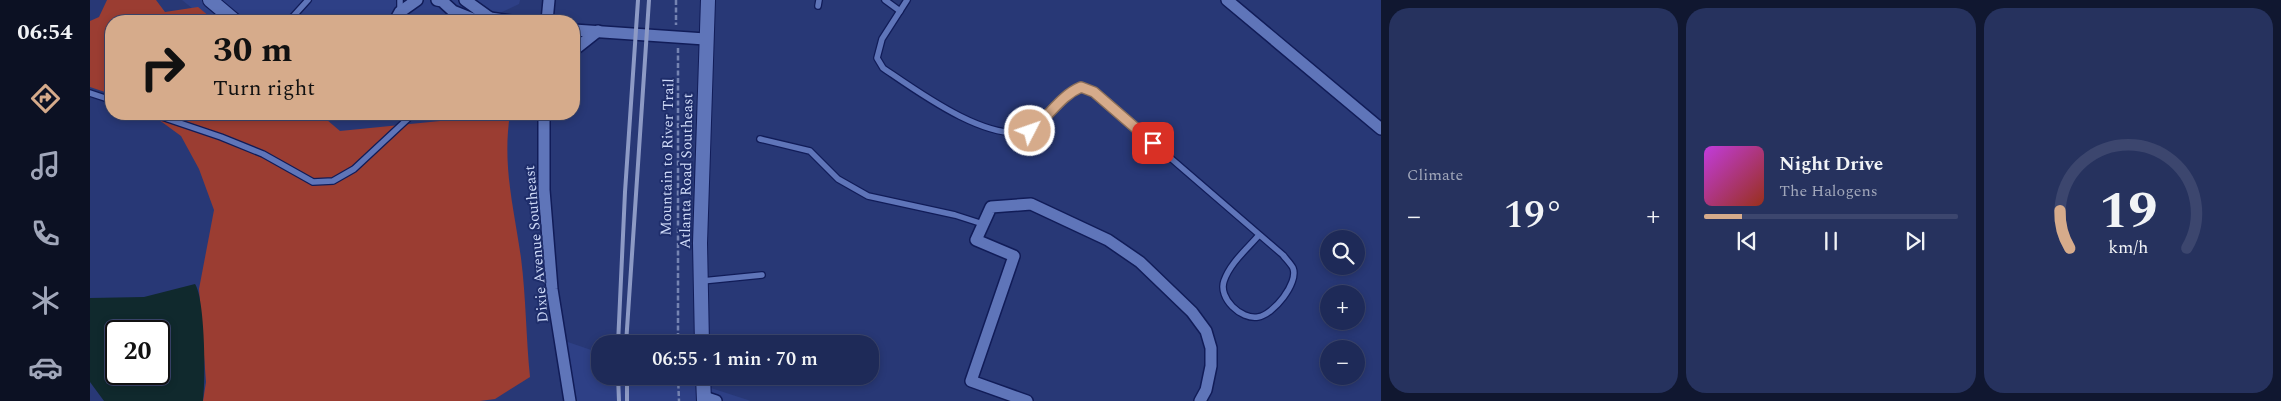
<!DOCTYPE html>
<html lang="en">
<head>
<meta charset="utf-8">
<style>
	:root { --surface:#1e2a58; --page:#26325e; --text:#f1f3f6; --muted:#a1a7ba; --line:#3c466e; --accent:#d6ab8b }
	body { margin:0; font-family:Spectral,serif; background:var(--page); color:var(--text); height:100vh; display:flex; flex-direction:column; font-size:19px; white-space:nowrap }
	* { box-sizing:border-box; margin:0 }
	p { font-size:16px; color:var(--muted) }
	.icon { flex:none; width:28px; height:28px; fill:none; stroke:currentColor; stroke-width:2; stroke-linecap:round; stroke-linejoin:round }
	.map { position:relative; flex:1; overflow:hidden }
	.panel { display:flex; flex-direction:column; gap:8px; padding:8px; background:#101730; width:900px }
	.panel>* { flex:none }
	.hud { position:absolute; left:15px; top:15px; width:475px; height:105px; border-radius:20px; box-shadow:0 2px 8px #0003,0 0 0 1px var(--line); background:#d6ab8b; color:#111; overflow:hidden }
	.buttons { position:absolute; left:1230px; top:230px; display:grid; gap:10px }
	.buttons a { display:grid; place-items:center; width:45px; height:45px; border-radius:50%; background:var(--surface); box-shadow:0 2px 8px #0003,0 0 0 1px var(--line); font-size:25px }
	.speed { position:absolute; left:15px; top:320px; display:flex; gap:10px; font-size:25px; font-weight:700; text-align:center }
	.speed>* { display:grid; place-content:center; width:65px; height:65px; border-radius:50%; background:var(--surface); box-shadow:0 2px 8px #0003,0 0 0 1px var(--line); line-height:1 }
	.speed .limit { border:2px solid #111; border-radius:8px; background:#fff; color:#111 }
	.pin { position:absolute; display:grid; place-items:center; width:42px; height:42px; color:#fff; margin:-21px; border-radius:10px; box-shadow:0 2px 8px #0006 }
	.me { position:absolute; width:55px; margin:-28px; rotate:49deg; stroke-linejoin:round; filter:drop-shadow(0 0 4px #0008) }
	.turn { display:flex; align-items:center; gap:18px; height:105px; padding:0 25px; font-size:22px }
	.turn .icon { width:65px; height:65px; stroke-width:2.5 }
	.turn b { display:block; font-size:35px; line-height:42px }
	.big { font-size:38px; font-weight:600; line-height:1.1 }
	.panel .card { flex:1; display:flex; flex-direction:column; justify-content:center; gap:8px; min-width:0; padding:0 18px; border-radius:20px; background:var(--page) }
	.panel .dial { align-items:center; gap:0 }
	.dial svg { height:130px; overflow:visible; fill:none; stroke:var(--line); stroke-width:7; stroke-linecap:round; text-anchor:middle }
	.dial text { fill:var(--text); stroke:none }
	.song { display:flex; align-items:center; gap:15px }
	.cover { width:60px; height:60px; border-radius:8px; background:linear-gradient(135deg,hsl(290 70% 55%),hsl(10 70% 35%)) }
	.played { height:5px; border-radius:2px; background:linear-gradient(90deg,var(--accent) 15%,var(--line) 15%) }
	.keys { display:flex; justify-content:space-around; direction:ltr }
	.heat { display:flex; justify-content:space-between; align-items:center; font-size:28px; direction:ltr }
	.panel .tiles { flex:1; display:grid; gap:8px; grid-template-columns:repeat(3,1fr) }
	.trip { position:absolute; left:501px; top:335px; width:288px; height:50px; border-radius:20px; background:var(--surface); box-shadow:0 2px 8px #0003,0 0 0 1px var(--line); font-weight:600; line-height:50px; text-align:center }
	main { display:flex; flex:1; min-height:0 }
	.menu { display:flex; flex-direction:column; width:90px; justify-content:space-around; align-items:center; background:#0c1123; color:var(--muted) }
	.menu .icon { width:35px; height:35px }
	.menu .on { color:var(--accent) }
	.menu b { font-size:22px; color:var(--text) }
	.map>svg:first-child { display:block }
	.built { fill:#2e4086 }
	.green { fill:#9b3d32 }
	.water { fill:#10292d; fill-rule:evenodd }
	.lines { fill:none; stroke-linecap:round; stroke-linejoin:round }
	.service-casing { stroke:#111c58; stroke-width:8 }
	.minor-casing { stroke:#111c58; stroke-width:14 }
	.tertiary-casing { stroke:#111c58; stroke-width:16 }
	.secondary-casing { stroke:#111c58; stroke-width:16 }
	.path { stroke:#7583b2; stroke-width:2.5; stroke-dasharray:5 2.5; stroke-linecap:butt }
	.service { stroke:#5f75b9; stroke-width:5.5 }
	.minor { stroke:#5f75b9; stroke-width:11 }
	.tertiary { stroke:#5f75b9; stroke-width:14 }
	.secondary { stroke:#5f75b9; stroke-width:14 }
	.rail { stroke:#8d9ac5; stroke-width:4 }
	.route-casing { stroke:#8b6f5a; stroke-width:12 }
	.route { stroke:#d6ab8b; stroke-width:9 }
	.labels { text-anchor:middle; stroke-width:4; stroke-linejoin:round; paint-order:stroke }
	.street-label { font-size:15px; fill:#cfdaf8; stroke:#1e2d6a }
</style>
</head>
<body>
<main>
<nav class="menu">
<b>06:54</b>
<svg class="icon on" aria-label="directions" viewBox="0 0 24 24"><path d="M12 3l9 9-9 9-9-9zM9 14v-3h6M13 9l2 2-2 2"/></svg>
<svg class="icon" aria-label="music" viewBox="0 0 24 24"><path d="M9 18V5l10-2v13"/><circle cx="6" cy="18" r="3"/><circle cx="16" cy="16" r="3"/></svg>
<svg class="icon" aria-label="phone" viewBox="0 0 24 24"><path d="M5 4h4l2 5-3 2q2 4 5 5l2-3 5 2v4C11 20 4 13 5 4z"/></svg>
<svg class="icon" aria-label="climate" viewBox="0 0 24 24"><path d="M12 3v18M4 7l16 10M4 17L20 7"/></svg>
<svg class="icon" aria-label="car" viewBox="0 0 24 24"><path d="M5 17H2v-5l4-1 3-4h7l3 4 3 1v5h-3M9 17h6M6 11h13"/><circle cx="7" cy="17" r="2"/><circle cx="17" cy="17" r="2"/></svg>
</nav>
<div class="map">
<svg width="1291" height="401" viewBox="0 0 1291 401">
	<rect width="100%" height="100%" fill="#283876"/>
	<g class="built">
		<path d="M 92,0 L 430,0 L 429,4 L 393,21 L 118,21 Z"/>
		<path d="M 472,340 L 510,353 L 510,376 L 584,376 L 661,401 L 480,401 Z"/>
	</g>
	<g class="green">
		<path d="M 17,0 L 66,0 L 75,12 L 108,7 L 125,21 L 21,21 L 21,94 L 0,87 L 0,21 L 9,17 Z"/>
		<path d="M 61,114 L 230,114 L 250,131 L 420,114 C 412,166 424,208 431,258 C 436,297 436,337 440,377 L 405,399 L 390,401 L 113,401 L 116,382 L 109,289 L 124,210 L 109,169 L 91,136 Z"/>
	</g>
	<path class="water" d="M 105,284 C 115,298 116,381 113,401 L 14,401 L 0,382 L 0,298 L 54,297 ZM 26,331 L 69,331 L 69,374 L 26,374 Z"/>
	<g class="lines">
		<defs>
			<g id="service">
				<path d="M 310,0 L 310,12"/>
				<path d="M 795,0 L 810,11"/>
				<path d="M 817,0 L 792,39 L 787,58 L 793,68 C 827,91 897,143 939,131 C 956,125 970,96 991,87 L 1004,92 L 1193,255 C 1196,259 1201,264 1203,268 C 1209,283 1183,315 1168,317 C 1151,320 1128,298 1134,281 C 1140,263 1158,248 1169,235"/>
				<path d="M 728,6 L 729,0"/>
				<path d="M 187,19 L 198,21"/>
				<path d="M 199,21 L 218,0"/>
				<path d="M 0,93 L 21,100"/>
				<path d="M 63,114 L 131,137 L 173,154 L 223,182 L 243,181 L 264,169 L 323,114"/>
				<path d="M 670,139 L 720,151 L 748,179 L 778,196 L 865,215 L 893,224"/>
				<path d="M 612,281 L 672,275"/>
			</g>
			<g id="minor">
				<path d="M 347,0 L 352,1 L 363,11 L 383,19 L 400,18 L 421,21"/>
				<path d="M 375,0 L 400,18"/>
				<path d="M 1137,0 L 1291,129"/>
				<path d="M 305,21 L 310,12 L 327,0"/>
				<path d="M 457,21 L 459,0"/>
				<path d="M 484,30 L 615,39"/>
				<path d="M 484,50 L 508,31"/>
				<path d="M 454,114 L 454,190 L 462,289 L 480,401"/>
				<path d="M 614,397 L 626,401"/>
				<path d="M 937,401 L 881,381 L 924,256 L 886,240 L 901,207 L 941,204 L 1018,240 L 1050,262 L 1102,312 L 1116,331 L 1121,348 L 1121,366 L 1116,390 L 1110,401"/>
			</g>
			<path id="tertiary" d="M 120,0 L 145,21"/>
			<g id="secondary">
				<path d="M 612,344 L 610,243 L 618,0"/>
				<path d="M 613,376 L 614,401"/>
			</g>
		</defs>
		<use href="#service" class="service-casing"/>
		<use href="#minor" class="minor-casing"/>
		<use href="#tertiary" class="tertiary-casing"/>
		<use href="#secondary" class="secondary-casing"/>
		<g class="path">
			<path d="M 586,0 L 586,25"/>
			<path d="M 588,48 L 588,344"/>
			<path d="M 588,376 L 589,401"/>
		</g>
		<use href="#service" class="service"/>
		<use href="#minor" class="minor"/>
		<use href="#tertiary" class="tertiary"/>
		<use href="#secondary" class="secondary"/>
		<g class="rail">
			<path d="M 528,344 L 535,192 L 548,0"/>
			<path d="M 536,344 L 559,0"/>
			<path d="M 528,376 L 529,401"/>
			<path d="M 537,376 L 537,401"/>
		</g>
	</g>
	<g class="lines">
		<defs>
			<path id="route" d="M 940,131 C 959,117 970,96 991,87 L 1004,92 L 1063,143"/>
		</defs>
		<use href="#route" class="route-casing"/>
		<use href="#route" class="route"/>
	</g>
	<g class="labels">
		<g class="street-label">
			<text transform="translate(577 157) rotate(-89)" y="5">Mountain to River Trail</text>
			<text transform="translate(596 171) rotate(-89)" y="5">Atlanta Road Southeast</text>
			<text transform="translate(446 244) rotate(-95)" y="5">Dixie Avenue Southeast</text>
		</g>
	</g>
</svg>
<div class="buttons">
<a><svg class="icon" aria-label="search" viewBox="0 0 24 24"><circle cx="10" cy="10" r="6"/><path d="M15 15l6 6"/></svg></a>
<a>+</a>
<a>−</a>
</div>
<div class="speed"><div class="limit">20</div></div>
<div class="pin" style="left:1063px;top:143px;background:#d93025"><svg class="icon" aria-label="arrive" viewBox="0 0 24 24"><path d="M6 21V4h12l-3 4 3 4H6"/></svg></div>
<svg class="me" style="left:940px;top:131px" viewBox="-20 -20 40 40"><circle r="17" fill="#d6ab8b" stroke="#fff" stroke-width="3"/><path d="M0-11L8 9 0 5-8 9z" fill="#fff"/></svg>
<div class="trip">06:55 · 1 min · 70 m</div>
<div class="hud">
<div class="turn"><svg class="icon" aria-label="right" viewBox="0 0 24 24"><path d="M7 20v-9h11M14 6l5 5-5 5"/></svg><div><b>30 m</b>Turn right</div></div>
</div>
</div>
<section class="panel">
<div class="tiles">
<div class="card"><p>Climate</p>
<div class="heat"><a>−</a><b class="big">19°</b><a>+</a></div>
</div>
<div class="card">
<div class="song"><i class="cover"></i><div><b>Night Drive</b><p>The Halogens</p></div></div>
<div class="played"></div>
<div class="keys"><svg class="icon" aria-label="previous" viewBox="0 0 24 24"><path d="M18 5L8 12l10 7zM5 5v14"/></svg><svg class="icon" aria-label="pause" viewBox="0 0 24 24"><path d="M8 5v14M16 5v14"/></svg><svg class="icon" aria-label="next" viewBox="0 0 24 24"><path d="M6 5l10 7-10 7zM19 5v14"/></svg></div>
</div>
<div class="card dial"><svg viewBox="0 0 100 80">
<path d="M14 69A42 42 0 1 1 86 69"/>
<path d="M14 69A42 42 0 0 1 8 46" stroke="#d6ab8b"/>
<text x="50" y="56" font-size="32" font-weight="700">19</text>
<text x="50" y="72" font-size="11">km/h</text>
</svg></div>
</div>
</section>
</main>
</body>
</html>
